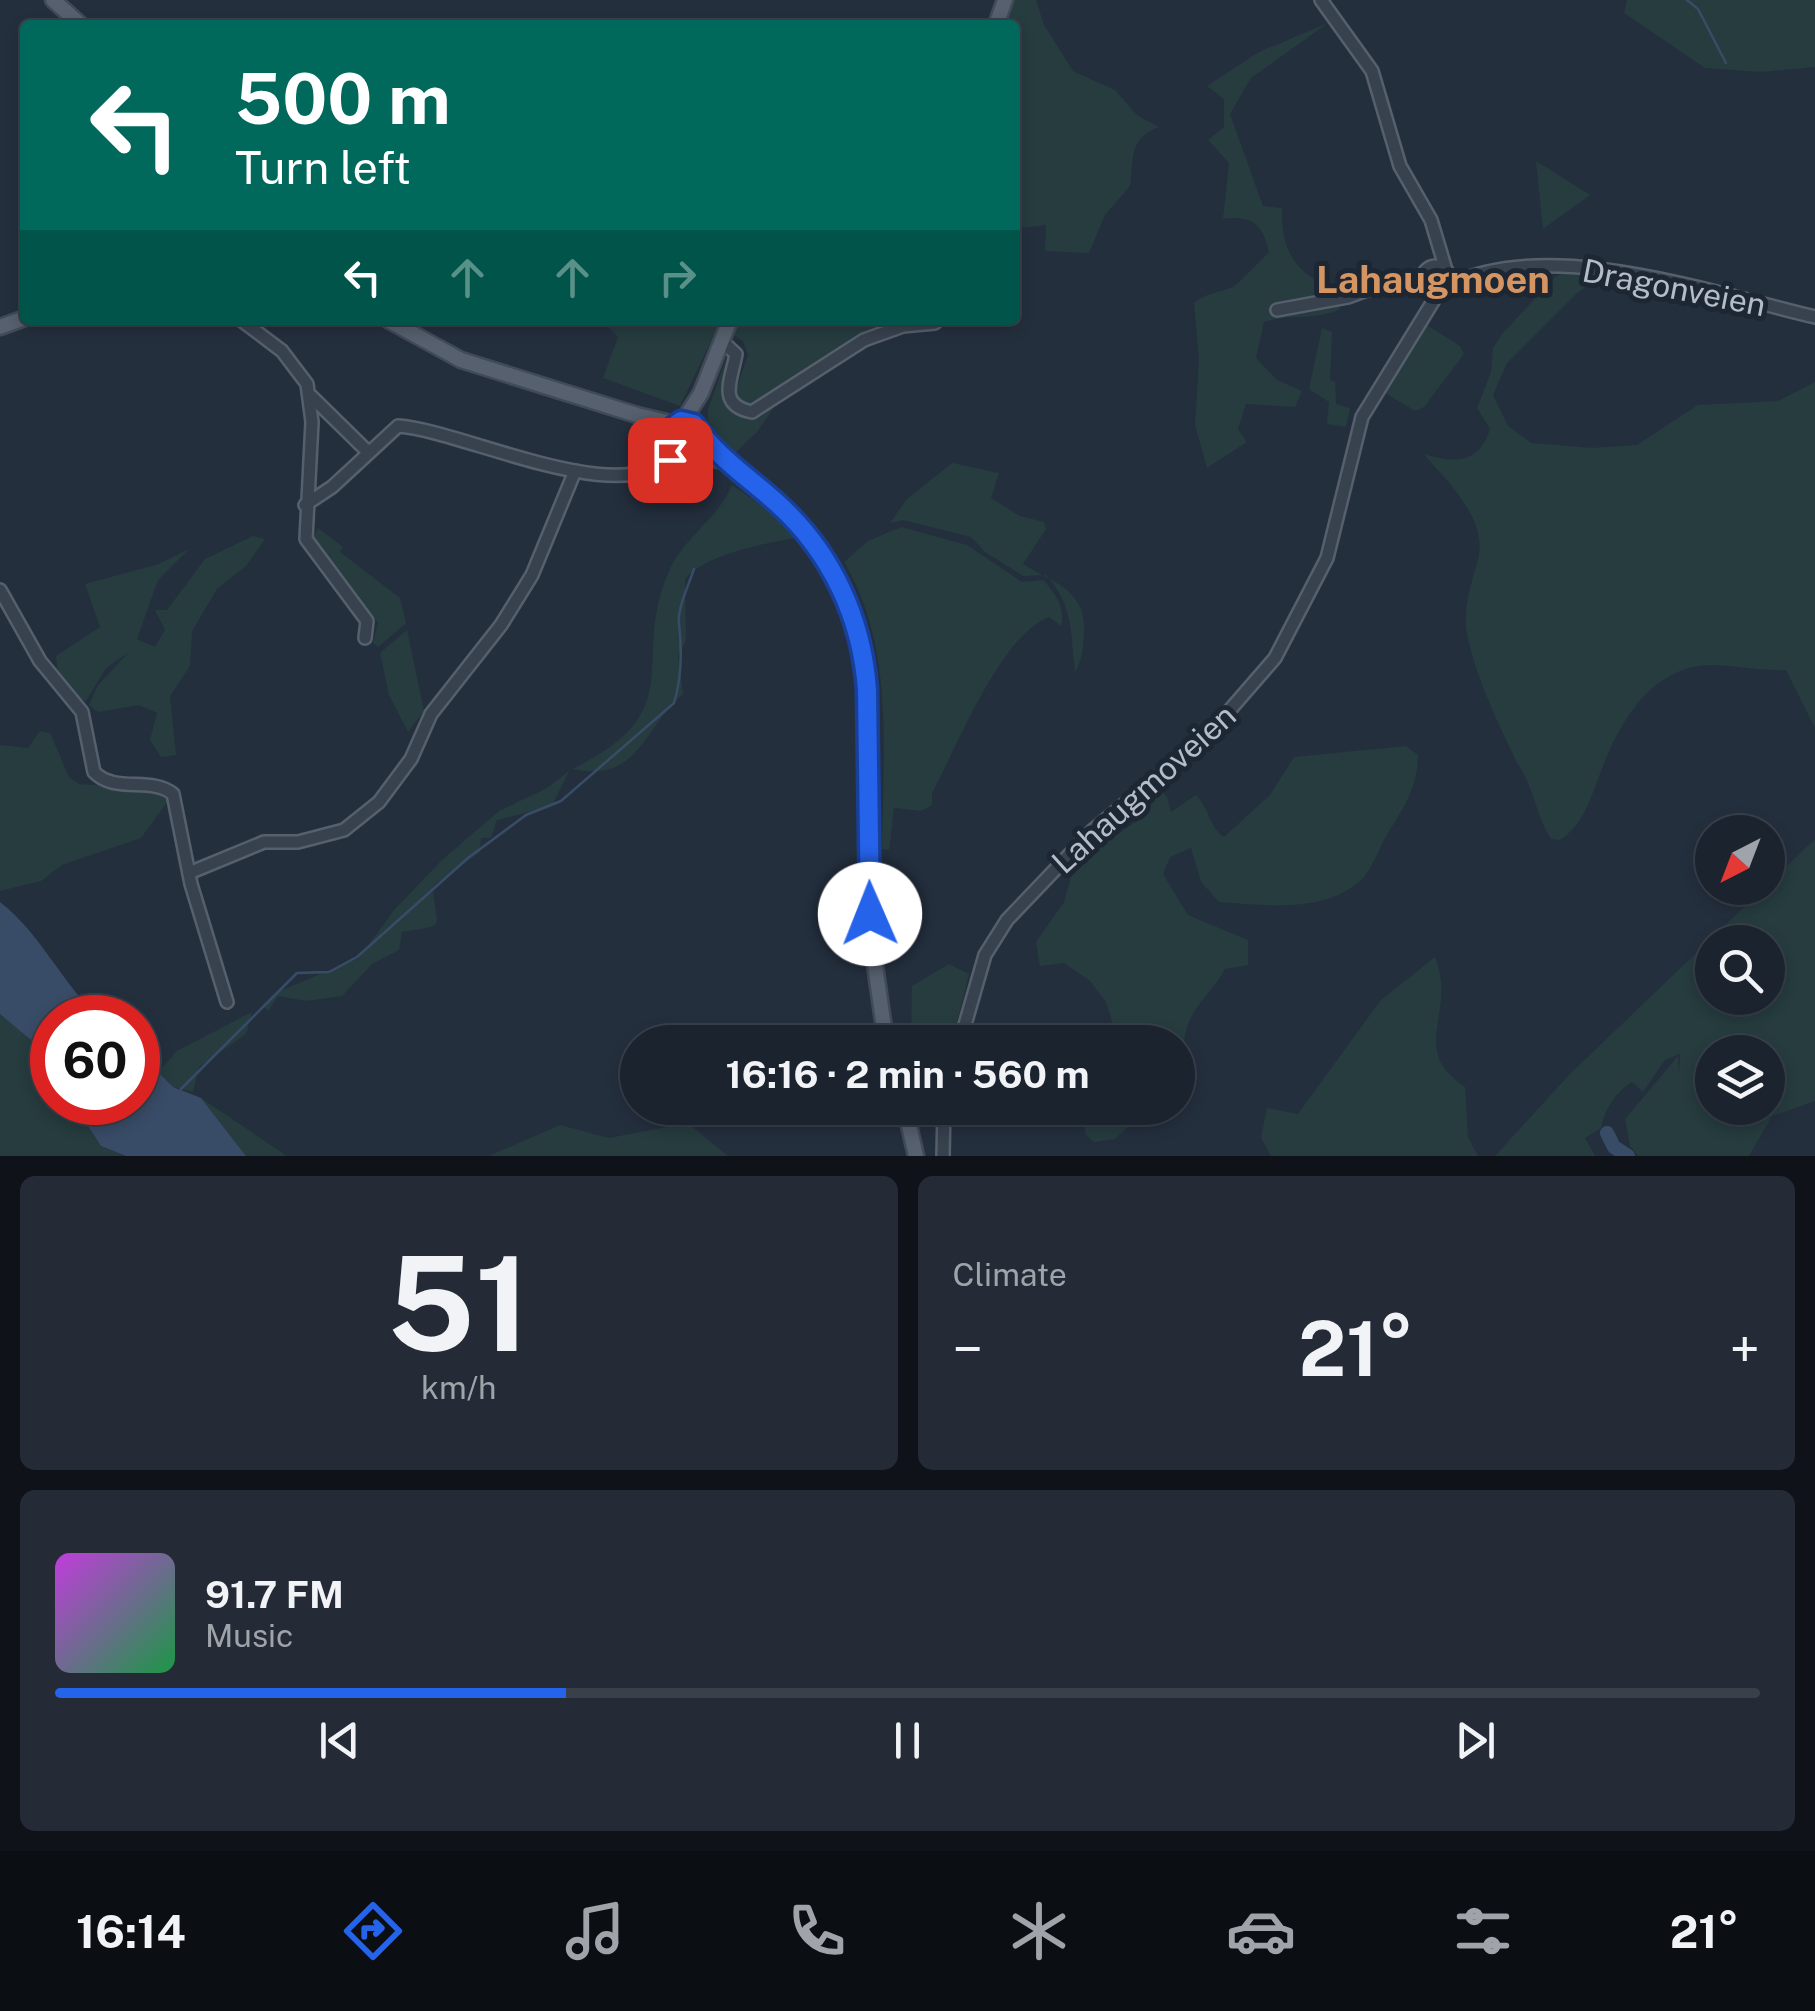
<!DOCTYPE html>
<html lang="en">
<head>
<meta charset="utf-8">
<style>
	:root { --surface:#1b232e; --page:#242b36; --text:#f1f3f6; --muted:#a0a4aa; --line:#39404a; --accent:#2563eb }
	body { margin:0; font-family:"Public Sans",sans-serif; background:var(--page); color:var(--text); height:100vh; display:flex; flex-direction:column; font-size:38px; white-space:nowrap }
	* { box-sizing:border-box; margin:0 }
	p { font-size:32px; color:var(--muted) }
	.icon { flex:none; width:55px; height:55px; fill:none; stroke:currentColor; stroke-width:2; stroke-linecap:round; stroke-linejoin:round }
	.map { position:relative; height:1156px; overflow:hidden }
	.panel { display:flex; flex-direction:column; gap:20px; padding:20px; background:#0f1319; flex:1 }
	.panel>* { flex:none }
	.hud { position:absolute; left:20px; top:20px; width:1000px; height:305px; border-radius:10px; box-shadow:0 5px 15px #0003,0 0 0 2px var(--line); background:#00695c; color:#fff; overflow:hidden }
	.needle { width:65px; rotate:222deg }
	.buttons { position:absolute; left:1695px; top:815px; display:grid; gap:20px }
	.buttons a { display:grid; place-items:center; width:90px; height:90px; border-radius:50%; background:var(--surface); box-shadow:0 5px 15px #0003,0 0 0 2px var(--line); font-size:50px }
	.speed { position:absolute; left:30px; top:995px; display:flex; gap:20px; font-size:50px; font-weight:700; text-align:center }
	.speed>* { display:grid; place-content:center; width:130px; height:130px; border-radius:50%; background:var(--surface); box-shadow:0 5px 15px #0003,0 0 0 2px var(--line); line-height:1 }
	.speed .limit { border:15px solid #d22; background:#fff; color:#111 }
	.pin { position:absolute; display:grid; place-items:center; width:85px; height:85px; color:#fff; margin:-42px; border-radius:20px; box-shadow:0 5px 15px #0006 }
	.me { position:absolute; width:110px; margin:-55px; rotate:359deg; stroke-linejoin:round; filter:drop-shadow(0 0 8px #0008) }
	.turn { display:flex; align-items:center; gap:35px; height:210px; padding:0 50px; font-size:45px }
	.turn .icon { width:130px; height:130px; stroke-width:2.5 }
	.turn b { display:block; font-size:70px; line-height:85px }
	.lanes { display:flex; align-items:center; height:95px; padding:0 50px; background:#0003; justify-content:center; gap:50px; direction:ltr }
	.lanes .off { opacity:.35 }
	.big { font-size:75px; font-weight:700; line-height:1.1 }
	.panel .widget { flex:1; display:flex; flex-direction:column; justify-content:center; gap:15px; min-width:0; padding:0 35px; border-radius:15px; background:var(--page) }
	.panel .dial { align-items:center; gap:0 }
	.dial b { font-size:130px; line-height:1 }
	.song { display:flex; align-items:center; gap:30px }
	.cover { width:120px; height:120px; border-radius:15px; background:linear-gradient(135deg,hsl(290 70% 55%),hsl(140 70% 35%)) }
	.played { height:10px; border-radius:5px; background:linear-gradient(90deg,var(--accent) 30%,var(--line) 30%) }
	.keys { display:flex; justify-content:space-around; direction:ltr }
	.heat { display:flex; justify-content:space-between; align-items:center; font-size:55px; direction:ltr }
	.panel .tiles { flex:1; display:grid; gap:20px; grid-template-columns:1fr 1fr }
	.widget:last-child { grid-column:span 2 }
	.trip { position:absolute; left:620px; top:1025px; width:575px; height:100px; border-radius:50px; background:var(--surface); box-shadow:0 5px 15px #0003,0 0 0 2px var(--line); font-weight:700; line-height:100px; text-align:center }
	.tabs { display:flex; height:160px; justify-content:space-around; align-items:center; background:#0b0e12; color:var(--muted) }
	.tabs .icon { width:70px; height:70px }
	.tabs .active { color:var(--accent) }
	.tabs b { font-size:45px; color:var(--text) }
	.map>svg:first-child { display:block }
	.green { fill:#263c3f; fill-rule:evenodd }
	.water { fill:#394c67 }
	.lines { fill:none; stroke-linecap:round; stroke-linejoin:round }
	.stream { stroke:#394c67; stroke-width:2.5 }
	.river { stroke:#394c67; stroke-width:14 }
	.minor-casing { stroke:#565f6c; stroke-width:16 }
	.major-casing { stroke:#414a57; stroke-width:19 }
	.minor { stroke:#38414e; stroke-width:11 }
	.major { stroke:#56606e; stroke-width:14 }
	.route-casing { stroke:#184099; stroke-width:25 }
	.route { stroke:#2563eb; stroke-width:18 }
	.labels { text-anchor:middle; stroke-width:10; stroke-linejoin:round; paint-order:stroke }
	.street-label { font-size:32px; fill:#b4bcc9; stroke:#1d2633 }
	.quarter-label { font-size:38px; font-weight:bold; fill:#d59563; stroke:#1d2633 }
</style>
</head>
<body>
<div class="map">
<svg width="1815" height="1156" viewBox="0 0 1815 1156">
	<rect width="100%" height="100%" fill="#242f3e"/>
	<g class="green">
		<path d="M 1014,0 L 1036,0 L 1044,25 L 1073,71 L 1115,90 L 1137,115 L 1159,127 C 1128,139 1134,158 1130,186 L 1105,215 L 1089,253 L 1045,251 L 1046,225 L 1015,229 L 1015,25 L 990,25 L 998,8 Z"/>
		<path d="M 1627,0 L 1815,0 L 1815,67 L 1761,72 L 1705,68 L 1624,13 Z"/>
		<path d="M 1328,23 L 1251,78 L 1230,114 L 1263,206 L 1282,208 C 1281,255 1297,273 1339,294 L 1340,309 C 1317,321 1289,313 1264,322 L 1256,358 L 1277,380 L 1302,391 L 1295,407 L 1246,404 L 1238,429 L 1247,442 L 1207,468 L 1195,425 L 1199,360 L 1194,303 C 1207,292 1219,293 1233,287 C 1236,286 1265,256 1269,252 C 1263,223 1250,215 1223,219 L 1229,163 L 1208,140 L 1224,127 L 1224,99 L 1207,86 L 1259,52 Z"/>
		<path d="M 1536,161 L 1590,195 L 1543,229 Z"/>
		<path d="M 1570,270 L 1603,274 L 1576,294 L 1507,363 L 1493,395 L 1508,426 L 1531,443 L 1592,448 L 1637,445 L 1698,405 L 1778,401 L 1815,382 L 1815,728 L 1786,670 C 1762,671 1739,666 1716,665 C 1648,663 1616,729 1597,782 C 1588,806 1581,826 1560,840 L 1551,839 C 1535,815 1534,786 1517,763 C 1498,722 1476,679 1467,634 C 1462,609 1472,582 1478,559 C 1488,518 1447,482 1424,454 C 1455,463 1478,465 1490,429 L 1477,408 L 1491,372 L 1493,348 L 1502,334 L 1555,277 Z"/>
		<path d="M 608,320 L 880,320 L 868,336 L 777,403 L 757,432 L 726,462 L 702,426 L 702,414 L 708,430 L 708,409 L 729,351 L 734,395 L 748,355 L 743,341 L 721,328 L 716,331 L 680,406 L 603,378 L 618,337 L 605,324 Z"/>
		<path d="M 1425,324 L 1460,346 L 1464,354 L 1424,407 L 1415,411 L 1387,394 L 1385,388 Z"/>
		<path d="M 1322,328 L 1332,332 L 1330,380 L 1335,382 L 1336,404 L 1350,408 L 1346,427 L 1327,424 L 1329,402 L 1309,389 Z"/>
		<path d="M 952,463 L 999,473 L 991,498 L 1020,516 L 1044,522 L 1046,529 L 1023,564 C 1053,583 1087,589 1084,634 C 1083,648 1082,661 1075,672 C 1071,639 1074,604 1046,575 L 1023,576 L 985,552 L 971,537 L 903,520 L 890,523 L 906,500 Z"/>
		<path d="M 732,485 L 806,536 C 771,542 707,553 685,579 L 686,640 L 678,656 L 683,694 C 642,729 640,783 572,769 C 693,711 629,662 669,571 C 683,538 718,519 732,485 Z"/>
		<path d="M 901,527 L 967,545 L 1022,582 L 1043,580 C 1055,593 1066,608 1061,626 L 1049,617 C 1000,636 958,745 932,793 L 932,805 L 921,811 L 894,808 L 889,850 L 882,849 C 883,752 895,648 844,562 L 868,541 Z"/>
		<path d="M 318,528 L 343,547 L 340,552 L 400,598 L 406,623 L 378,647 L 373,643 L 378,623 L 313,539 Z"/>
		<path d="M 253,536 L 265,539 L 246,566 L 217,589 L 192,631 L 190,666 L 170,696 L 176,755 L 161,757 L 150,740 L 157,713 L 139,705 L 98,712 L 89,705 L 98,685 L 128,653 L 106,668 L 86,701 L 80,700 L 58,675 L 56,656 L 100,627 L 85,584 L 159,564 L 189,549 L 158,580 L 137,639 L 155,647 L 165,630 L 155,610 L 167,610 L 205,559 Z"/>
		<path d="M 407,630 L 424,711 L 408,732 L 389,695 L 380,653 Z"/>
		<path d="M 40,731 L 50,733 L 69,777 L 79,784 L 155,789 L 168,801 L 141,838 L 62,865 L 41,881 L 0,891 L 0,745 L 28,748 Z"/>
		<path d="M 1406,746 L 1418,755 C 1418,786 1404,807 1388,833 C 1380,846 1372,870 1361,880 C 1324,914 1264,905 1219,902 L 1201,882 L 1191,848 L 1170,857 L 1163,874 L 1188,915 L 1248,940 L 1248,965 L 1225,969 C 1210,997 1187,1008 1184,1043 L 1178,1047 L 1178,1042 L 1103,1042 L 1114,1028 L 1106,1002 L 1090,981 L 1064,963 L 1040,966 L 1036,942 L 1064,902 L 1075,863 L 1146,815 L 1135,806 L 1161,791 L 1167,797 L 1171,812 L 1196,795 C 1210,809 1208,826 1224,837 L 1270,795 L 1294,757 Z"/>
		<path d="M 569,771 L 552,806 L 497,820 L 491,838 L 481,838 L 480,852 L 433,886 C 435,930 450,924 402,932 L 399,950 L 372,964 L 342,996 L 306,1001 L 278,996 L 268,1011 L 262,1005 L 275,993 L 359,958 L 395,909 L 442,860 L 499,811 L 547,788 Z"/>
		<path d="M 1815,839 L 1815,1101 L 1772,1116 L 1749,1156 L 1638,1156 L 1630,1146 L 1625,1119 L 1678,1056 L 1679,1074 L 1680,1054 L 1665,1060 L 1643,1092 L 1632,1082 C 1615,1092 1604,1111 1601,1128 L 1585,1138 L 1595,1156 L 1495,1156 L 1569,1075 ZM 1712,942 L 1768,942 L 1768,998 L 1712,998 ZM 1712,1052 L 1768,1052 L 1768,1108 L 1712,1108 Z"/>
		<path d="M 1435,957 C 1458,1015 1407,1048 1465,1087 L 1468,1137 L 1478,1156 L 1271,1156 L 1261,1138 L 1267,1108 L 1298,1114 L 1380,1001 Z"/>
		<path d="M 949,964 L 969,974 L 952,1042 L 911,1042 L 912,986 Z"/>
		<path d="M 252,1012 L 246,1034 L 199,1067 L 193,1092 L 173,1087 L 158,1072 L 177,1051 Z"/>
		<path d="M 0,1014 C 38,1046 52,1050 52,1102 L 73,1103 L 101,1146 L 126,1156 L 0,1156 Z"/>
		<path d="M 201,1098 L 284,1154 L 284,1156 L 246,1156 Z"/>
		<path d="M 1086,1108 L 1148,1108 L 1115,1139 L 1094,1142 L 1085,1134 Z"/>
		<path d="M 688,1123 L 728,1156 L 489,1156 L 560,1125 L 609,1138 Z"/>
	</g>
	<g class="water">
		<path d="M 0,902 C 40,933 62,983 98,1017 L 52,1018 L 52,1069 L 38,1046 L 0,1014 Z"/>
		<path d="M 138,1052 L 173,1087 L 201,1098 L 246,1156 L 126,1156 L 101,1146 L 73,1103 L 138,1102 Z"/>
	</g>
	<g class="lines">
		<g class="stream">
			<path d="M 1687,0 L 1698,9 L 1726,63"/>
			<path d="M 181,1089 L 297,973 L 329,972 L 357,957 L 468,858 L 526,815 L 561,801 L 674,703 C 682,677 682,650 679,624 C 677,609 689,584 694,569"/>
		</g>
		<path class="river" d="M 1607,1133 L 1614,1147 L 1628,1156"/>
		<defs>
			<g id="minor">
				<path d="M 1321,0 L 1372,71 L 1400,166 L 1431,220 L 1446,270"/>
				<circle cx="1436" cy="280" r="14"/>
				<path d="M 1450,285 C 1549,236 1713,293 1815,317"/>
				<path d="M 1277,310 L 1348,297 L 1375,287 L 1424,288"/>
				<path d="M 241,320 L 282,351 L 307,384 L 312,422 L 306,539 L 367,621 L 365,638"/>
				<path d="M 722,341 L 736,354 C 732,379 716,405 752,412 L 864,340 L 903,326 L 935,323"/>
				<path d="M 311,396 L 367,451"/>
				<path d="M 305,505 L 332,487 L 398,426 C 464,430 635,518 677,449"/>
				<path d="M 0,590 L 40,661 L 82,712 L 94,772 C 115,794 151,776 173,794 L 191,884 L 227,1002"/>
				<path d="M 189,873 L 264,842 L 298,842 L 344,830 L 379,802 L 411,759 L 431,714 L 501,625 L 532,575 L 575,471"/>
				<path d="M 960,1042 L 985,955 L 1007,920 L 1092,831 L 1209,734 L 1275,658 L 1327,558 L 1362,417 L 1437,295"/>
				<path d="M 943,1156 L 944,1108"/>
			</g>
			<g id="major">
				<path d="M 53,0 L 81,25"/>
				<path d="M 996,25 L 1005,0"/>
				<path d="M 388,320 L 461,360 L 637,415 L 675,424 L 691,422 L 715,453 L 772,499 L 808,536 L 834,575 L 858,630 L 867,690 L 870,930 L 886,1042"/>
				<path d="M 0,327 L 25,318"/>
				<path d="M 683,421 L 701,393 L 730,320"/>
				<path d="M 649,422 L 670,436 L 677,449 L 692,449 L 717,460"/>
				<path d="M 905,1108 L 916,1156"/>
			</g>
		</defs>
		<use href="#minor" class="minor-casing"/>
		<use href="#major" class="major-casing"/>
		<use href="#minor" class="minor"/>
		<use href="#major" class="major"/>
	</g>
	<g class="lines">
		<defs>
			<path id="route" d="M 670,460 L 677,449 L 670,439 L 673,427 L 681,421 L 694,424 C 721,461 744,473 778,504 C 831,552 862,618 867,690 L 870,914"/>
		</defs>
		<use href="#route" class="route-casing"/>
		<use href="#route" class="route"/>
	</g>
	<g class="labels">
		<g class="street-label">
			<text transform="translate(1674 288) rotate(11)" y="11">Dragonveien</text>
			<text transform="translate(1144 789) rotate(-42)" y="11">Lahaugmoveien</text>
		</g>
		<g class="quarter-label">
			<text x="1433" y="293">Lahaugmoen</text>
		</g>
	</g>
</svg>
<div class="buttons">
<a><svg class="needle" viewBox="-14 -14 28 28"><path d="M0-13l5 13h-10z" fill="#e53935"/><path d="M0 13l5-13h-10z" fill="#a0a4aa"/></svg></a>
<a><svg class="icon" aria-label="search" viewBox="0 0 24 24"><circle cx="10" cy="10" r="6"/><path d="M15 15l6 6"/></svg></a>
<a><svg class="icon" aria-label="layers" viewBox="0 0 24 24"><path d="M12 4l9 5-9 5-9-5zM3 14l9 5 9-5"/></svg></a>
</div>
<div class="speed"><div class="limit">60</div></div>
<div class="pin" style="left:670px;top:460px;background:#d93025"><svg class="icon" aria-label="arrive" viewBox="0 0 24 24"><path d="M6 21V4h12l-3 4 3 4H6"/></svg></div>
<svg class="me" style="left:870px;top:914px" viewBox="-20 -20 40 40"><circle r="19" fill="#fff"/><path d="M0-13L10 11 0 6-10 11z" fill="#2563eb"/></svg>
<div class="trip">16:16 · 2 min · 560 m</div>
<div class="hud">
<div class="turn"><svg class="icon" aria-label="left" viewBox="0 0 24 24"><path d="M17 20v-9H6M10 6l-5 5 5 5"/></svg><div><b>500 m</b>Turn left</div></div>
<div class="lanes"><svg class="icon" aria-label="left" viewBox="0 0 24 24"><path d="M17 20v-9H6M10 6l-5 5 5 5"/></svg><svg class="icon off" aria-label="ahead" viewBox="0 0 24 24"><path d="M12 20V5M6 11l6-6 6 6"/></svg><svg class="icon off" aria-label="ahead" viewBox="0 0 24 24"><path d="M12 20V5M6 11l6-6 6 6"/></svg><svg class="icon off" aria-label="right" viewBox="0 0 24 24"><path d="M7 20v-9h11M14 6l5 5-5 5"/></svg></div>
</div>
</div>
<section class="panel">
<div class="tiles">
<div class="widget dial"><b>51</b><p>km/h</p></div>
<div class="widget"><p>Climate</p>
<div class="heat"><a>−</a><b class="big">21°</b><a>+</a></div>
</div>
<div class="widget">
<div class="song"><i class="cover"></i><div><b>91.7 FM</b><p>Music</p></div></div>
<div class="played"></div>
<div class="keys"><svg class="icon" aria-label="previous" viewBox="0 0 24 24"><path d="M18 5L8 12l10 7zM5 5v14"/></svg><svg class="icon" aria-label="pause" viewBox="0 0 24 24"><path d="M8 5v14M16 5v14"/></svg><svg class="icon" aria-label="next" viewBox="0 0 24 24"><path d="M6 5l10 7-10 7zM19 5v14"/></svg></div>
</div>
</div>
</section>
<nav class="tabs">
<b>16:14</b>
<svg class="icon active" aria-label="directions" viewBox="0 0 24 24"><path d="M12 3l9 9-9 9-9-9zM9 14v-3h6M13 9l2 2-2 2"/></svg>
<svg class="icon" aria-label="music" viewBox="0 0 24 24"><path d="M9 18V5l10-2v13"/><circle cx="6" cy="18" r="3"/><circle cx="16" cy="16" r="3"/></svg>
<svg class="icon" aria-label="phone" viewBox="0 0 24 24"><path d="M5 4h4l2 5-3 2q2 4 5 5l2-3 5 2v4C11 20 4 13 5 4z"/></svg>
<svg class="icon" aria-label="climate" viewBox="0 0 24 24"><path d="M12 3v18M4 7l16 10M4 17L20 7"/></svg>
<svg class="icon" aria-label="car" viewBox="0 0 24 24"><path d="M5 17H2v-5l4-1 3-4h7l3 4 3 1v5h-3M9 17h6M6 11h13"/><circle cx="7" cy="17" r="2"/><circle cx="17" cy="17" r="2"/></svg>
<svg class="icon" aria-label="filters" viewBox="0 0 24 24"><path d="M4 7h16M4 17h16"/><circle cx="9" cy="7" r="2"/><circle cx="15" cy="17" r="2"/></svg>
<b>21°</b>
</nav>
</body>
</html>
